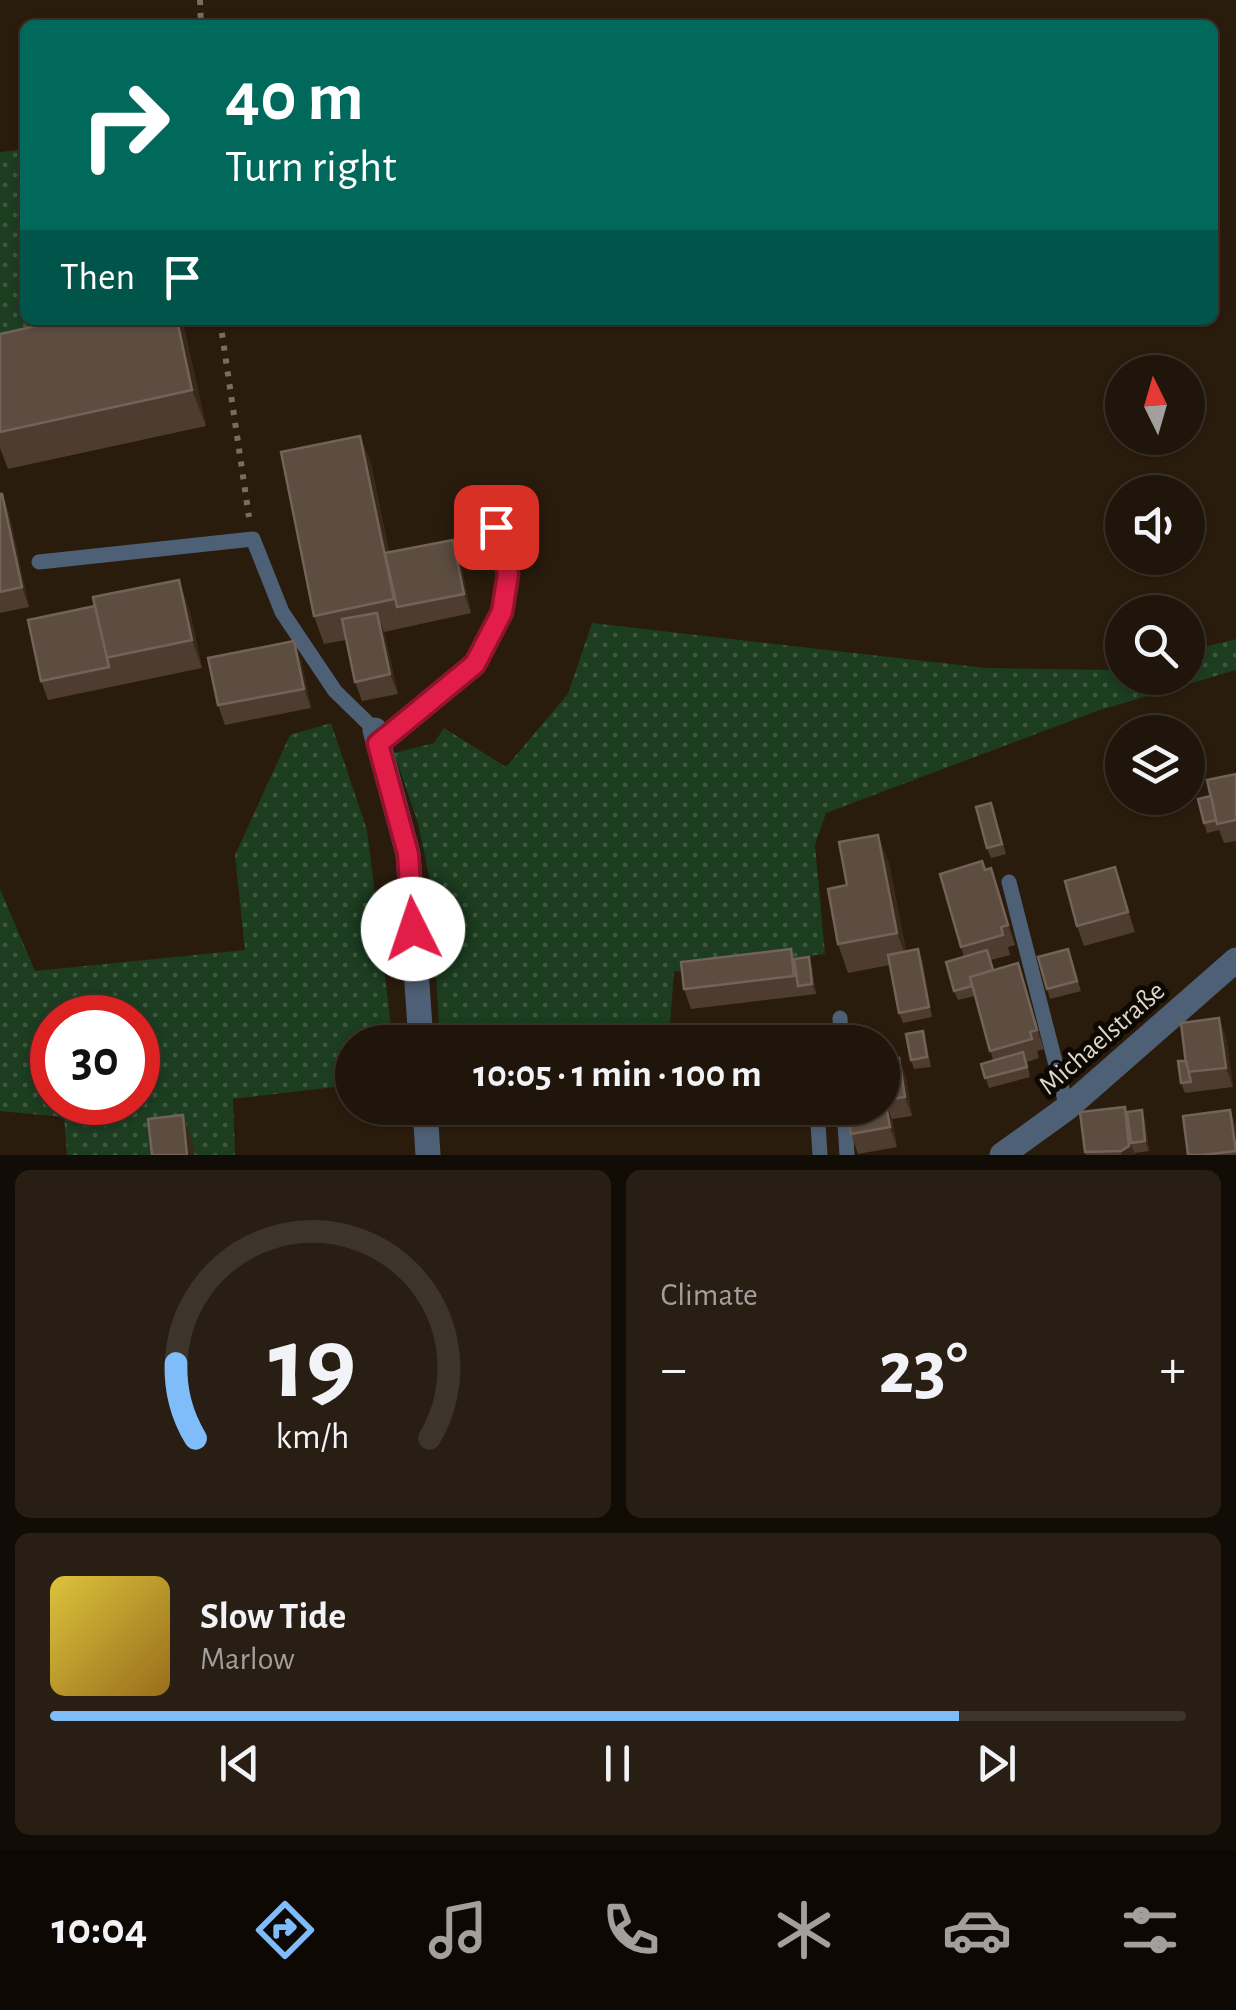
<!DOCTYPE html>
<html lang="en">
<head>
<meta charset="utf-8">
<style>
	:root { --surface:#20150a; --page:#281e13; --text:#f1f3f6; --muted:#a29f9c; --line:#3d342b; --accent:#7ebdf9 }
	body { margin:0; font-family:"Alegreya Sans",sans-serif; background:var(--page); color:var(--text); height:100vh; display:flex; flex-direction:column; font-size:38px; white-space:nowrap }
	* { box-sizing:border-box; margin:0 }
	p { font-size:32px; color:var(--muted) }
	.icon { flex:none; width:55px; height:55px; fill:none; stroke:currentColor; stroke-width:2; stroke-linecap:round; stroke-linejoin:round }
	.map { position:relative; height:1155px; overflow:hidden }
	.panel { display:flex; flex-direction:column; gap:15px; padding:15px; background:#120c06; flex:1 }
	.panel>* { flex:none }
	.hud { position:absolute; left:20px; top:20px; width:1198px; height:305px; border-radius:15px; box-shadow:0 2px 8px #0004,0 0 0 2px var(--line); background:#00695c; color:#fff; overflow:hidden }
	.needle { width:65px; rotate:355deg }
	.buttons { position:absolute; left:1105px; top:355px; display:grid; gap:20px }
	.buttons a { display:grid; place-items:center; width:100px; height:100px; border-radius:50%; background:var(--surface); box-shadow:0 2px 8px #0004,0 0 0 2px var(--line); font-size:50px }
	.speed { position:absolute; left:30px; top:995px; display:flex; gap:20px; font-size:50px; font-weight:700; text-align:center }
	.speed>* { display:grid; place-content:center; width:130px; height:130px; border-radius:50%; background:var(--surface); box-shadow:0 2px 8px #0004,0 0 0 2px var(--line); line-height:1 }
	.speed .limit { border:15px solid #d22; background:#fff; color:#111 }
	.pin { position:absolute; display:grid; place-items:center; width:85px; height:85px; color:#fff; margin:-42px; border-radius:20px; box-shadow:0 5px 15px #0006 }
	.me { position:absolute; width:110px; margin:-55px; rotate:356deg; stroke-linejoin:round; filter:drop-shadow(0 0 8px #0008) }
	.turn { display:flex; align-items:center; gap:35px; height:210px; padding:0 40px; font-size:45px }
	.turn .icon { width:130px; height:130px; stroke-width:2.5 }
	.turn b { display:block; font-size:70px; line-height:85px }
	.then { display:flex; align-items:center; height:95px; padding:0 40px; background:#0003; gap:20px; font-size:38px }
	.big { font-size:75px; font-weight:700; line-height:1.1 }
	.panel .widget { flex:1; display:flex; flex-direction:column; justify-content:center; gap:15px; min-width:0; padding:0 35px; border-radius:15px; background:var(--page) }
	.panel .dial { align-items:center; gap:0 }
	.dial svg { height:260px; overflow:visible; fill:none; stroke:var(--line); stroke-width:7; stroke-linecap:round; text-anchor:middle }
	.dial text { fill:var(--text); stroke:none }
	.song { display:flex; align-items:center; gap:30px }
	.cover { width:120px; height:120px; border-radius:15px; background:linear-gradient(135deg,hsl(50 70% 55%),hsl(40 70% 35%)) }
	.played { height:10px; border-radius:5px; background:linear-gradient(90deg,var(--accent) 80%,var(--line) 80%) }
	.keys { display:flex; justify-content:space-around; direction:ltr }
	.heat { display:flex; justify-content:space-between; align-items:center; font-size:55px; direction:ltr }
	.panel .tiles { flex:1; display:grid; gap:15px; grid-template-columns:1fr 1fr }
	.widget:last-child { grid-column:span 2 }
	.trip { position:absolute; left:335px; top:1025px; width:565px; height:100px; border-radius:50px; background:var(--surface); box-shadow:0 2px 8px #0004,0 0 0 2px var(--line); font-weight:700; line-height:100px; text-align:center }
	.tabs { display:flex; height:160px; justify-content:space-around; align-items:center; background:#0d0804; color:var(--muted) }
	.tabs .icon { width:70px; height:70px }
	.tabs .on { color:var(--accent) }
	.tabs b { font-size:45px; color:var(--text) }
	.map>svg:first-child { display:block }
	.grass { fill:url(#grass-dots); fill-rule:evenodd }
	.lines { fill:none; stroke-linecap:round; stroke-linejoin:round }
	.path { stroke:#796d60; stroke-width:6; stroke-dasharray:5 8; stroke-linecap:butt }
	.lane { stroke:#4e6076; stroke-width:15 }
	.street { stroke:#4e6076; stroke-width:25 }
	.wall { fill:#4e3c31 }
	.shaded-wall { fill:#39291b }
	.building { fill:#5d4d41; stroke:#726257; stroke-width:2.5 }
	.route-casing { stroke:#92132f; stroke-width:25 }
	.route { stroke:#e11d48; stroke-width:18 }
	.labels { text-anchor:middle; stroke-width:10; stroke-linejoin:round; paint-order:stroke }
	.street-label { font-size:28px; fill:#ded5cb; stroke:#0e0803 }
</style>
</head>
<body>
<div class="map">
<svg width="1236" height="1155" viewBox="0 0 1236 1155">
	<defs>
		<pattern id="grass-dots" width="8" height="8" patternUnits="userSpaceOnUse" patternTransform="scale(2.5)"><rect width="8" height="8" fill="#1c3d20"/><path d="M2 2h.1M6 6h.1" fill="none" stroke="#3d583f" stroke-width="1.8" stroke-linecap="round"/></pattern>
	</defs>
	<rect width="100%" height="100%" fill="#2a1c0d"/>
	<g class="grass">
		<path d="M 25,149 L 25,320 L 168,320 L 0,358 L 0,152 Z"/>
		<path d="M 592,623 L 986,668 L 1110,670 L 1122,667 L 1122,678 L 1188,678 L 1188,651 L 1236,639 L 1236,670 L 1097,711 L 826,813 L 815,845 L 825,954 L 674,972 L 670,1026 L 585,1042 L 440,1042 L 431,885 L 418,823 L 394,753 L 434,743 L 444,728 L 506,767 L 568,694 Z"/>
		<path d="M 331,723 L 367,830 L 393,1042 L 352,1042 L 352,1085 L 233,1099 L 235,1155 L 67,1155 L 64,1117 L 0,1111 L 0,889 L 35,971 L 245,950 L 235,855 L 290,735 ZM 52,1018 L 138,1018 L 138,1102 L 52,1102 Z"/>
		<path d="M 446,1108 L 588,1108 L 589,1117 L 447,1123 Z"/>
	</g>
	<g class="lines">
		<g class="path">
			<path d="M 200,0 L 201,25"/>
			<path d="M 220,320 L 249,517"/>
		</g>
		<g class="lane">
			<path d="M 39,562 L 253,539 L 282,612 L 335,691 L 375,730"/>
			<path d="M 379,743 L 475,665 L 502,612 L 508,575 L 495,527 L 481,500"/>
			<path d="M 1009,882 L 1067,1108"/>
			<path d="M 840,1018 L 841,1042"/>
			<path d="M 700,1042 L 812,1031 L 812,1042"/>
			<path d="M 817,1108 L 820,1155"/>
			<path d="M 844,1108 L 847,1155"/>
		</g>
		<g class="street">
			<path d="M 375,730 L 408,854 L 421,1042"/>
			<path d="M 425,1108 L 428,1155"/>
			<path d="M 1002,1155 L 1067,1108 L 1236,960"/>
		</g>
	</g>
	<g class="wall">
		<path d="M 62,320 L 181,320 L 185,332 L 206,426 L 8,469 L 0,448 L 0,334 Z"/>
		<path d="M 360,436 L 371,464 L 389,552 L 453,540 L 460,560 L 471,613 L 384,632 L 398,694 L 362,701 L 355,682 L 346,640 L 324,644 L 314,616 Z"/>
		<path d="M 0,494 L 2,494 L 9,513 L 29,607 L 0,613 Z"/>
		<path d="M 189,608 L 202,668 L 48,700 L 41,681 Z"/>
		<path d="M 301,660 L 311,708 L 225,725 L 218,705 Z"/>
		<path d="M 1236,774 L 1236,841 L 1224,843 L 1219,830 L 1207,833 L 1204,823 Z"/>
		<path d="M 991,803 L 1006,854 L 991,858 L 987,848 Z"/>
		<path d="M 889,863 L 906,951 L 922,959 L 932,1017 L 903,1023 L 899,1013 L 890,965 L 848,973 L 838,944 L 847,885 Z"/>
		<path d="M 985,869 L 998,887 L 1015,945 L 1008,947 L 1010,955 L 991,960 L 994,970 L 1025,983 L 1044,1049 L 1037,1051 L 1039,1058 L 1027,1062 L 1030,1077 L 989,1088 L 981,1064 L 993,1060 L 975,996 L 958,1000 L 954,991 L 964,957 L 961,947 Z"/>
		<path d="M 1122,887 L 1135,932 L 1084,946 L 1077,926 Z"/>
		<path d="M 794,959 L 812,967 L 816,994 L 691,1009 L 684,989 Z"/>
		<path d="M 1071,959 L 1081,991 L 1050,999 L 1047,989 Z"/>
		<path d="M 1226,1037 L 1233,1087 L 1185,1093 L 1181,1083 L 1186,1061 Z"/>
		<path d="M 926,1041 L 931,1067 L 914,1069 L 911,1060 Z"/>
		<path d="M 882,1061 L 906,1077 L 912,1116 L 892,1119 L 897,1147 L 858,1154 L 851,1134 L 882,1108 Z"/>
		<path d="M 1125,1107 L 1128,1116 L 1145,1120 L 1149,1151 L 1135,1153 L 1135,1155 L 1086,1155 L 1085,1152 Z"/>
		<path d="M 614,1108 L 810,1108 L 811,1116 L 716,1127 L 712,1115 L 621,1126 Z"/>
		<path d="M 1230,1110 L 1236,1126 L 1236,1155 L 1188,1155 Z"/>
	</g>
	<g class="shaded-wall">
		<path d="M 177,320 L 181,320 L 185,332 L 206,426 L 192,390 Z"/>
		<path d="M 360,436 L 371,464 L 400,606 L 397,607 L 404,627 L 394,599 Z"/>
		<path d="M 2,494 L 9,513 L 29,607 L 22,587 Z"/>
		<path d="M 453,540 L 460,560 L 471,613 L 464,594 Z"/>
		<path d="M 179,580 L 189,608 L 202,668 L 192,640 Z"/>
		<path d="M 377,613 L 384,632 L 398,694 L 390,674 Z"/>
		<path d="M 294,641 L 301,660 L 311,708 L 304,689 Z"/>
		<path d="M 878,835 L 889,863 L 908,962 L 897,933 Z"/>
		<path d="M 1115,867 L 1122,887 L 1135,932 L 1128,912 Z"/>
		<path d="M 991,868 L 998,887 L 1015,945 L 1008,925 Z"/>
		<path d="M 918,949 L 922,959 L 932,1017 L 929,1007 Z"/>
		<path d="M 809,957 L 812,967 L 816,994 L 812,984 Z"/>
		<path d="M 1018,963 L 1025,983 L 1044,1049 L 1037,1030 Z"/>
		<path d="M 1219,1018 L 1226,1037 L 1233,1087 L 1226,1068 Z"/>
		<path d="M 899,1058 L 906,1077 L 912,1116 L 905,1097 Z"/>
		<path d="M 885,1100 L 892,1119 L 897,1147 L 890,1127 Z"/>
		<path d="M 1125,1107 L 1132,1126 L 1131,1143 L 1135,1155 L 1122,1155 L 1121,1151 Z"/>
		<path d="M 1142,1110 L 1145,1120 L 1149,1151 L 1145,1141 Z"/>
		<path d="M 1230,1110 L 1236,1126 L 1236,1152 L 1236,1151 Z"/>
		<path d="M 183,1115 L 193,1144 L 194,1155 L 187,1155 Z"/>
	</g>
	<g class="building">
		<path d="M 62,320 L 177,320 L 192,390 L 0,432 L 0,334 Z"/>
		<path d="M 360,436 L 394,599 L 314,616 L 281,452 Z"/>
		<path d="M 0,494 L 2,494 L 22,587 L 0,592 Z"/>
		<path d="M 453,540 L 464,594 L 397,607 L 385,553 Z"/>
		<path d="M 179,580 L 192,640 L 105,658 L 93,597 Z"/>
		<path d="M 95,606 L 109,667 L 41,681 L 28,620 Z"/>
		<path d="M 377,613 L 390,674 L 355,682 L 342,619 Z"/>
		<path d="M 294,641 L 304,689 L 218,705 L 208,658 Z"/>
		<path d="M 1236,774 L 1236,820 L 1217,824 L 1207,780 Z"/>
		<path d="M 1211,796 L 1216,820 L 1204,823 L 1198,799 Z"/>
		<path d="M 991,803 L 1002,844 L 987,848 L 976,807 Z"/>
		<path d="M 878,835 L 897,933 L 838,944 L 828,889 L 847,885 L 839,842 Z"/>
		<path d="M 982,861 L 985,870 L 991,868 L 1008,925 L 1001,927 L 1003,935 L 961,947 L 940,874 Z"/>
		<path d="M 1115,867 L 1128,912 L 1077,926 L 1065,881 Z"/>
		<path d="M 791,949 L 794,976 L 684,989 L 681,962 Z"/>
		<path d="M 918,949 L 929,1007 L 899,1013 L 888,955 Z"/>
		<path d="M 1068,949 L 1077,981 L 1047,989 L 1038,957 Z"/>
		<path d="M 987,950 L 993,970 L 970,977 L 972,986 L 954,991 L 946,962 Z"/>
		<path d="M 809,957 L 812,984 L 798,986 L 794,959 Z"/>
		<path d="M 1018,963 L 1037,1030 L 1030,1032 L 1032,1039 L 990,1051 L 970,977 Z"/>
		<path d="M 1219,1018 L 1226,1068 L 1187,1072 L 1181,1023 Z"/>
		<path d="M 923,1031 L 927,1057 L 911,1060 L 906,1034 Z"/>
		<path d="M 699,1036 L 700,1042 L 646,1042 Z"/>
		<path d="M 795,1037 L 795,1042 L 748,1042 Z"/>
		<path d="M 1023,1052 L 1027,1067 L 985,1078 L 981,1064 Z"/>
		<path d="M 899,1058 L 905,1097 L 885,1100 L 890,1127 L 851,1134 L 846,1108 L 882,1108 L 882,1061 Z"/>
		<path d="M 1178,1061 L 1186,1061 L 1191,1082 L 1181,1083 Z"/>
		<path d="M 1125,1107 L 1129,1146 L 1121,1151 L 1085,1152 L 1080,1112 Z"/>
		<path d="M 1142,1110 L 1145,1141 L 1131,1143 L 1127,1112 Z"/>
		<path d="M 1230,1110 L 1236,1151 L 1203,1155 L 1188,1155 L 1183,1116 Z"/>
		<path d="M 183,1115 L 187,1155 L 152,1155 L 148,1119 Z"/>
	</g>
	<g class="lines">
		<defs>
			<path id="route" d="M 413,929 L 408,854 L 378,744 L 475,664 L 502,612 L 508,574 L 496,527"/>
		</defs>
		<use href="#route" class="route-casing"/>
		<use href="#route" class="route"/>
	</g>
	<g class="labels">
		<g class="street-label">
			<text transform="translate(1101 1037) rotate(-41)" y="10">Michaelstraße</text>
		</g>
	</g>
</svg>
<div class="buttons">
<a><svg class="needle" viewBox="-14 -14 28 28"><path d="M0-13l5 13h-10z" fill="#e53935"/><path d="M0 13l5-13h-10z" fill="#a29f9c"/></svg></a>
<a><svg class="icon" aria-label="sound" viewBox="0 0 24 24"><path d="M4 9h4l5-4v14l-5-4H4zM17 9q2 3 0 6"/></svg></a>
<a><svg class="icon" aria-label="search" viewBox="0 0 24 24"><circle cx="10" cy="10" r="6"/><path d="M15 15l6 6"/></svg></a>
<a><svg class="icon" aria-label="layers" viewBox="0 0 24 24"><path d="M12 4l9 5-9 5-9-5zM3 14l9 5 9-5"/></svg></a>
</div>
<div class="speed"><div class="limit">30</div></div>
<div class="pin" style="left:496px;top:527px;background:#d93025"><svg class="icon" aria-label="arrive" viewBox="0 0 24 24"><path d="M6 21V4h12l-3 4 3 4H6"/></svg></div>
<svg class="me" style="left:413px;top:929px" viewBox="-20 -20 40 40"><circle r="19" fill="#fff"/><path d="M0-13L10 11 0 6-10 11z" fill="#e11d48"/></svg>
<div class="trip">10:05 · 1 min · 100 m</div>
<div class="hud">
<div class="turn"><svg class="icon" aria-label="right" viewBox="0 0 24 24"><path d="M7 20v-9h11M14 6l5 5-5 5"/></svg><div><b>40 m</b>Turn right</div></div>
<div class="then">Then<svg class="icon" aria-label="arrive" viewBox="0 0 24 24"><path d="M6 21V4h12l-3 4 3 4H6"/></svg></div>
</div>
</div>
<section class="panel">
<div class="tiles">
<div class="widget dial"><svg viewBox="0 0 100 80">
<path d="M14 69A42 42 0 1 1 86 69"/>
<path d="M14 69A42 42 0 0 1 8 46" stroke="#7ebdf9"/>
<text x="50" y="56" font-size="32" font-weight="700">19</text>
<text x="50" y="72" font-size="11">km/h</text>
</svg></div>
<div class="widget"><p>Climate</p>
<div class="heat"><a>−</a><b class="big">23°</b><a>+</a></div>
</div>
<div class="widget">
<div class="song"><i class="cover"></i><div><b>Slow Tide</b><p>Marlow</p></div></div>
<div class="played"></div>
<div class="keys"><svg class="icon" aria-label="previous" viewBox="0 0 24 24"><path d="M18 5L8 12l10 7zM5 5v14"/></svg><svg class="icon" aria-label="pause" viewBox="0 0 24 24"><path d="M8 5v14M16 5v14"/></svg><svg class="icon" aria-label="next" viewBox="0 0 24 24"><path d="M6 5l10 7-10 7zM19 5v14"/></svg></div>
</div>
</div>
</section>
<nav class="tabs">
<b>10:04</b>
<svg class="icon on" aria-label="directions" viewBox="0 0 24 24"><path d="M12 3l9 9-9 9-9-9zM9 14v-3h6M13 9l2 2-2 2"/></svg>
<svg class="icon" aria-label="music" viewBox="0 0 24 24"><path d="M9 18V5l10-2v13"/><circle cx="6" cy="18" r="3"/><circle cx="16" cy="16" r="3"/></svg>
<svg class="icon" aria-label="phone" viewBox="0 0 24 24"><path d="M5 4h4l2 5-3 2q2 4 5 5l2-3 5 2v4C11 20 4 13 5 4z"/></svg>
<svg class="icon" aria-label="climate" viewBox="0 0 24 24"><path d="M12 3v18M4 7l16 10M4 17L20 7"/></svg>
<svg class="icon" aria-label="car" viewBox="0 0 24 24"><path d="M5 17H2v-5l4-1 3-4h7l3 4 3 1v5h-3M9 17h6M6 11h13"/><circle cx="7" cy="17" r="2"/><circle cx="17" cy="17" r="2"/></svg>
<svg class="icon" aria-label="filters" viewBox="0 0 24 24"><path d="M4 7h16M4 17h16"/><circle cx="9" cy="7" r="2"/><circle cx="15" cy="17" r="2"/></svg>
</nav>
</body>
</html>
